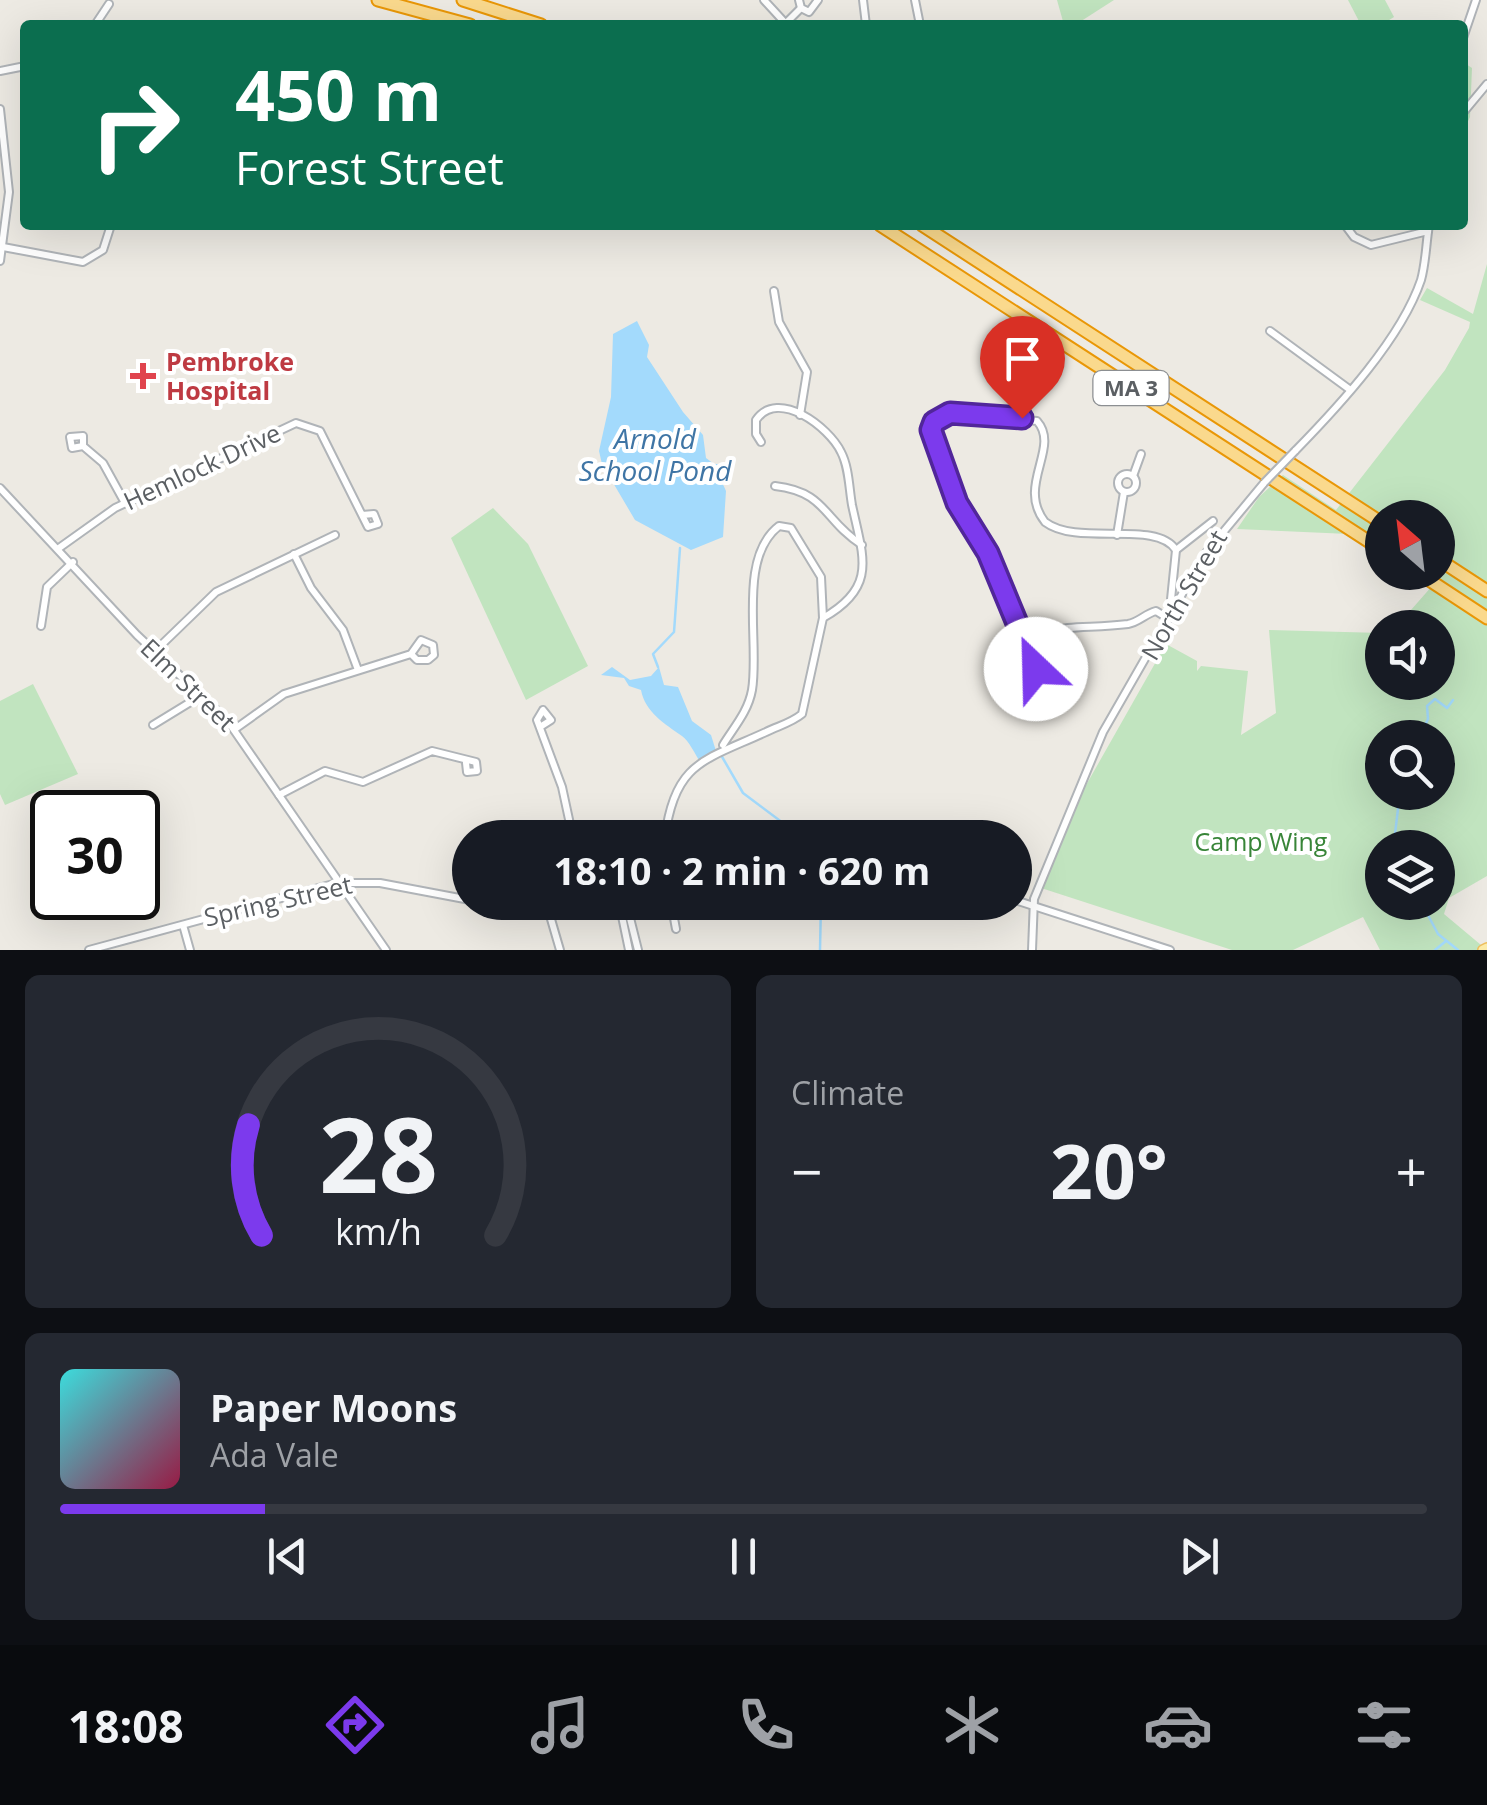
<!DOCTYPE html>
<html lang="en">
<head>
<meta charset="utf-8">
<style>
	:root { --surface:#171b24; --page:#242831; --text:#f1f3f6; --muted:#9ea1a6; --line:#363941; --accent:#7c3aed }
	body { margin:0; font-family:"Open Sans",sans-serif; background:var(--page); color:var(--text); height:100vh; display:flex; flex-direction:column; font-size:38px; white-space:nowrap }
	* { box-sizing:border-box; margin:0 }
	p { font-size:32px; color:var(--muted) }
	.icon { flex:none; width:55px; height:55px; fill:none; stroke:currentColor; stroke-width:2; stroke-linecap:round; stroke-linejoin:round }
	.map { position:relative; height:950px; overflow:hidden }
	.sheet { display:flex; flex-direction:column; gap:25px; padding:25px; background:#0d0f14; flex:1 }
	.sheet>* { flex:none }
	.guide { position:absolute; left:20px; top:20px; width:1448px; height:210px; border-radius:10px; box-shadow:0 10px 40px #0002; background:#0b6e4f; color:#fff; overflow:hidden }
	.needle { width:65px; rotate:332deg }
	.tools { position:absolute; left:1365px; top:500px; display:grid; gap:20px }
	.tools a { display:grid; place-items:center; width:90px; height:90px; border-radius:50%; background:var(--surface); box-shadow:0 10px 40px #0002; font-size:50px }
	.speed { position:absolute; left:30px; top:790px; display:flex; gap:20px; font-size:50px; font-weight:700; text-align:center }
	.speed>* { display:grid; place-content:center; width:130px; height:130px; border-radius:50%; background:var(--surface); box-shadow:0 10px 40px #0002; line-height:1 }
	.speed .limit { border:5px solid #111; border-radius:15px; background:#fff; color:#111 }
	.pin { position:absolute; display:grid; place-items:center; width:85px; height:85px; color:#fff; margin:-102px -42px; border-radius:50% 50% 50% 0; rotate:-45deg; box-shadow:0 0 10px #0007 }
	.pin .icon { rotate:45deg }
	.me { position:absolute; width:110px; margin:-55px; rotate:336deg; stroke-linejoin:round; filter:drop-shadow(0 0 8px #0008) }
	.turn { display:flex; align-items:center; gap:35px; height:210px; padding:0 50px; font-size:45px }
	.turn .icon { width:130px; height:130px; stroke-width:2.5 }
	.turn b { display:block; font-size:70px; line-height:85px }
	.big { font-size:75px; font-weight:700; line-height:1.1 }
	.sheet .widget { flex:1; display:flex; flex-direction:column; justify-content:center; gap:15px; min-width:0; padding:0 35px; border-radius:15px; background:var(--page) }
	.sheet .dial { align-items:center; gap:0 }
	.dial svg { height:260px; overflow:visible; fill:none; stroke:var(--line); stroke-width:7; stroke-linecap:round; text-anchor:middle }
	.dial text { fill:var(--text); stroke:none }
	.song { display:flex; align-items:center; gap:30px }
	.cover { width:120px; height:120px; border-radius:15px; background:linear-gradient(135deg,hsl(180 70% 55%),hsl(340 70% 35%)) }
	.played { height:10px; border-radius:5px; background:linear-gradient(90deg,var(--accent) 15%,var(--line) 15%) }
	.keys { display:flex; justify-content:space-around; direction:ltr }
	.heat { display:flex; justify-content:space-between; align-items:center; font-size:55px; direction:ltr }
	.sheet .tiles { flex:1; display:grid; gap:25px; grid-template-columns:1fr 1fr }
	.widget:last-child { grid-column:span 2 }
	.trip { position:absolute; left:452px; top:820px; width:580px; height:100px; border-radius:50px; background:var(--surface); box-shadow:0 10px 40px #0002; font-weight:700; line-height:100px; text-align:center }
	.tabs { display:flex; height:160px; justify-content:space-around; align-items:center; background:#090b0e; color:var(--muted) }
	.tabs .icon { width:70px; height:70px }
	.tabs .selected { color:var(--accent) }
	.tabs b { font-size:45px; color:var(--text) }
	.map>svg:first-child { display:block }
	.green { fill:#c1e4bf; fill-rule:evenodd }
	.water { fill:#a3dafc }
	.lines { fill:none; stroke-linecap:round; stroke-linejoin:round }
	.stream { stroke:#a3dafc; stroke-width:2.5 }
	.minor-casing { stroke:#b0b4b8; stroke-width:10 }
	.major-casing { stroke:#edbd5c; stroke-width:12 }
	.highway-casing { stroke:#e99707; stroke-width:15 }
	.minor { stroke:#fff; stroke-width:6 }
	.major { stroke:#fceba8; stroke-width:9 }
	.highway { stroke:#fad98d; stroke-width:11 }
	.minor-bridge-casing { stroke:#b0b4b8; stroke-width:10; stroke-linecap:butt }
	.minor-bridge { stroke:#fff; stroke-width:6 }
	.route-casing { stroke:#51269a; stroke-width:25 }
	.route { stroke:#7c3aed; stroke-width:18 }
	.health-dot { fill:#e0444e; stroke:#fff; stroke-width:4 }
	.labels { text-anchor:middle; stroke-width:8; stroke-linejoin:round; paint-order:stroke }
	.shield { fill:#fff; stroke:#8c8f92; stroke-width:2.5 }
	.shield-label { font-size:22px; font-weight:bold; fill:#5b5f63 }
	.health-label { font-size:25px; font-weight:bold; fill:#be3a42; stroke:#fff; text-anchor:start }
	.street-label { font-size:25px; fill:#5b5f63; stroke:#fff }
	.park-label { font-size:25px; fill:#388538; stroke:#fff }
	.water-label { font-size:28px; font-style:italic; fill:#3f75a5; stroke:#fff }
</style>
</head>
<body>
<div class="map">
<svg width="1487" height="950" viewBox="0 0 1487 950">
	<rect width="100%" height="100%" fill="#edeae3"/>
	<g class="green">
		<path d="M 1057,0 L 1114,0 L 1075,25 L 1064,25 Z"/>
		<path d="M 1348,0 L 1385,0 L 1394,17 L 1381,25 L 1361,25 Z"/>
		<path d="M 1463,62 L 1472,68 L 1470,117 L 1463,132 Z"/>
		<path d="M 1487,264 L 1487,876 L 1449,898 L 1444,914 L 1487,950 L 1380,950 L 1363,917 L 1293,950 L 1232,950 L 1038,887 L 1068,817 L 1166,644 L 1197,661 L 1197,671 L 1201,666 L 1248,671 L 1241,735 L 1276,713 L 1269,630 L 1382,633 L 1382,682 L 1438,682 L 1438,628 L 1396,627 L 1440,577 L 1435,573 L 1438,518 L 1382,518 L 1382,541 L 1371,535 L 1237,529 L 1259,497 L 1283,475 L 1336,510 L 1445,370 L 1469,328 L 1470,322 L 1420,300 L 1427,288 L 1473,314 ZM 1382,738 L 1438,738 L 1438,792 L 1382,792 ZM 1382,848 L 1438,848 L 1438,902 L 1382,902 Z"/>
		<path d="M 493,508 L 528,544 L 588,666 L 526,700 L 451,538 Z"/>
		<path d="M 33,684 L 78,774 L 5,805 L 0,794 L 0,701 Z"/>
	</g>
	<g class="water">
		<path d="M 637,321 L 649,345 L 647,357 L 683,412 L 703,435 L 706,458 L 714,464 L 729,464 L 721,480 L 726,491 L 723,537 L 691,550 L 635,520 L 602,464 L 599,451 L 611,397 L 613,334 Z"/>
		<path d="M 612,667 L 630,680 L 651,676 L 659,667 L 664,685 L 678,687 L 692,721 L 711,735 L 716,751 L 700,762 C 695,754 689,741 682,736 C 665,724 645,712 641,690 L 629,686 L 624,678 L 601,675 Z"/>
	</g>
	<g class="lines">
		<g class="stream">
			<path d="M 658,667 L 653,654 L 674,632 L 680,548"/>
			<path d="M 1419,738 L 1428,719 L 1427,706 L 1435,699 L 1447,708 L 1453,700"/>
			<path d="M 721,755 L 743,793 L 803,838"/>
			<path d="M 1399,848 L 1395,834 L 1400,792"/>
			<path d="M 1421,902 L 1438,934 L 1458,950"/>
			<path d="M 820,950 L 821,902"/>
			<path d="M 1435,950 L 1446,941"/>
		</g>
		<defs>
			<g id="minor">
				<path d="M 764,0 L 787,25"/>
				<path d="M 799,0 L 801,8 L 809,12 L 818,0"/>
				<path d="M 863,0 L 866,25"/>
				<path d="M 915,0 L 920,25"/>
				<path d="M 786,23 L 801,8"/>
				<path d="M 95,25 L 109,4"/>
				<path d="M 1462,41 L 1476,0"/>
				<path d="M 1462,50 L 1462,64"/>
				<path d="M 0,71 L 25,66"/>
				<path d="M 0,109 L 9,192 L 0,261"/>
				<path d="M 1462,114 L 1487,84"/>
				<path d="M 1345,225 L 1354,237 L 1371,245 L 1428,231"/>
				<path d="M 3,247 L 83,262 L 103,250 L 111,225"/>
				<path d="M 774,291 L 779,322 L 807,372 L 800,415"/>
				<path d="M 1270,331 L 1349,389"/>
				<path d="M 83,446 L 72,448 L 70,437 L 83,436 L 83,446 L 103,463 L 125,503"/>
				<path d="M 1295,451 C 1339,406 1401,339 1421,280 C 1426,262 1426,243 1429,225"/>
				<circle cx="1127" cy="483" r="9"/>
				<path d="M 1133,476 L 1141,454"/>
				<path d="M 775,486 C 827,492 823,520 862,545"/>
				<path d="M 0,488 L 137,635 L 227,720 L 386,950"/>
				<path d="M 1117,535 L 1124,492"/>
				<path d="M 59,548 L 115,508 L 296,423 L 320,431 L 362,515 L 374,514 L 378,524 L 368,527 L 362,515"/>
				<path d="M 294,554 L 311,588 L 343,630 L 358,670"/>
				<path d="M 41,626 L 47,587 L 73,562"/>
				<path d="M 154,652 L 216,592 L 335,535"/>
				<path d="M 1002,659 C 1047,618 1074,631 1128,624 C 1139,622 1145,614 1156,611 L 1169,619 L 1176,550 L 1213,521"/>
				<path d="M 1035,668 L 1025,683 L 1032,692 L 1039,693 L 1048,686 L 1048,677 L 1035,668 C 1020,630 1006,589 988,552 C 975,526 918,446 936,419 L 950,413 L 1037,421 C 1061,448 1016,485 1045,522 C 1078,547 1156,519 1176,550"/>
				<path d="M 153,725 L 202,695"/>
				<path d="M 540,727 L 551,720 L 543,710 L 537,720 L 562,787 L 573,838"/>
				<path d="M 235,729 L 284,694 L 411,654 L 421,640 L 433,645 L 434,655 L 428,660 L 417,660 L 411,654"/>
				<path d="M 723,745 C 734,727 748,712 752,690 C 760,642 737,558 779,526 L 791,528 L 821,577 L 823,618"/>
				<path d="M 279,795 L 325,771 L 363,782 L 432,751 L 476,762 L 477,771 L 467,772 L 466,763"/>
				<path d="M 665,838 C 674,762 705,760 766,732 C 778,726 791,723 802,714 L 823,618 C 878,587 863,557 852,505 C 849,488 849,467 841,452 C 829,427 778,388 756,420 L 756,434 L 761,442"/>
				<path d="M 1015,900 L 1170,950"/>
				<path d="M 546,902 L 560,950"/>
				<path d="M 619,902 L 629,950"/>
				<path d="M 626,902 L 638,950"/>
				<path d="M 671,902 L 676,929"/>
				<path d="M 183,925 L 190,950"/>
				<path d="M 89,950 L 337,883 L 380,883 L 470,900"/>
				<path d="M 1032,950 L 1034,899 L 1103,732 L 1205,554 L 1264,483"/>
			</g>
			<path id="major" d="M 1483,950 L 1487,948"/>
			<g id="highway">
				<path d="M 378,0 L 470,25"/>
				<path d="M 463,0 L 541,25"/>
				<path d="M 880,225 L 1382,550"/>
				<path d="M 922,225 L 1382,523"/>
				<path d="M 1438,559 L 1487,591"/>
				<path d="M 1417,572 L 1487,618"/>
			</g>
		</defs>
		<use href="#minor" class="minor-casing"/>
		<use href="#major" class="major-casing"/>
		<use href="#highway" class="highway-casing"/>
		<use href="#minor" class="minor"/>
		<use href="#major" class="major"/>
		<use href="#highway" class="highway"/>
		<defs>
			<path id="minor-bridge" d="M 1264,483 L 1295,451"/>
		</defs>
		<use href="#minor-bridge" class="minor-bridge-casing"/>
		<use href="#minor-bridge" class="minor-bridge"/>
	</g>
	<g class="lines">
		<defs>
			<path id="route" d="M 1022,418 L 950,413 L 934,422 L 931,430 L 957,503 L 988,553 L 1036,669"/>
		</defs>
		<use href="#route" class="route-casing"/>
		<use href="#route" class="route"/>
	</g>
	<path class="health-dot" d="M138 361h10v10h10v10h-10v10h-10v-10h-10v-10h10z"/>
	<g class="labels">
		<rect class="shield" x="1093.5" y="371" width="75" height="34" rx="8"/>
		<g class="shield-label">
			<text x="1131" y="396">MA 3</text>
		</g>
		<g class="health-label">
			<text x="166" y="371">Pembroke<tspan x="166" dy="29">Hospital</tspan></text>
		</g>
		<g class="street-label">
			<text transform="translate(202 467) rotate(-25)" y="9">Hemlock Drive</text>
			<text transform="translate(1184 595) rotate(-60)" y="9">North Street</text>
			<text transform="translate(188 685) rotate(44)" y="9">Elm Street</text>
			<text transform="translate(278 901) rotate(-13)" y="9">Spring Street</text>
		</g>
		<g class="park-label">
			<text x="1261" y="851">Camp Wing</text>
		</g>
		<g class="water-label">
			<text x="655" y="449">Arnold<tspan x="655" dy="32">School Pond</tspan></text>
		</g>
	</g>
</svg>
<div class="tools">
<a><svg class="needle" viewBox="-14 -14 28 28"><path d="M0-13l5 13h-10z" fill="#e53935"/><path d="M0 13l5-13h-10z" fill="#9ea1a6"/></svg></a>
<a><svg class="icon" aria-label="sound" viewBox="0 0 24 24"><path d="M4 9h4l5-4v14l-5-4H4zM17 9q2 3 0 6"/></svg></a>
<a><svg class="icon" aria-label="search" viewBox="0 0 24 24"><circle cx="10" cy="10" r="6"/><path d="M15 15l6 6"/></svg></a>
<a><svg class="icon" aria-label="layers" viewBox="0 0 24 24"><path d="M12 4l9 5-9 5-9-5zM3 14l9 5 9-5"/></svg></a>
</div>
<div class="speed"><div class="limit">30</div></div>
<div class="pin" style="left:1022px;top:418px;background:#d93025"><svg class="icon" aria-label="arrive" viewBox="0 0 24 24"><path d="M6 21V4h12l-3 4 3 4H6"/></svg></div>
<svg class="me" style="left:1036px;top:669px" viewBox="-20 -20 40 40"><circle r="19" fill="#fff"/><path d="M0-13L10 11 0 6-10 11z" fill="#7c3aed"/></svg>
<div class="trip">18:10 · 2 min · 620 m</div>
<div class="guide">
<div class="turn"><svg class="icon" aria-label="right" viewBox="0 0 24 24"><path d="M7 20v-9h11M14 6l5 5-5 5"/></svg><div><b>450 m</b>Forest Street</div></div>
</div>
</div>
<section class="sheet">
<div class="tiles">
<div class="widget dial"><svg viewBox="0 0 100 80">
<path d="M14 69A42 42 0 1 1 86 69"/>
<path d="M14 69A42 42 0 0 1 10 35" stroke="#7c3aed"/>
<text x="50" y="56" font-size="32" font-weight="700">28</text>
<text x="50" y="72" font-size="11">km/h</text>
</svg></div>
<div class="widget"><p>Climate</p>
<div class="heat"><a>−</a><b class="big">20°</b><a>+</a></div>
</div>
<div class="widget">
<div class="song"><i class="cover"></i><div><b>Paper Moons</b><p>Ada Vale</p></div></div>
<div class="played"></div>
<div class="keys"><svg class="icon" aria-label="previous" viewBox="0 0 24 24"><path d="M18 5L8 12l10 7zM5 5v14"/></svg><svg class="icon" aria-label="pause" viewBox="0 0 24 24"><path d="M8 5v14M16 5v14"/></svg><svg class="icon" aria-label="next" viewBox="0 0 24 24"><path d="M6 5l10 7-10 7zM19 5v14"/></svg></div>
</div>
</div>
</section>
<nav class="tabs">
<b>18:08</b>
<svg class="icon selected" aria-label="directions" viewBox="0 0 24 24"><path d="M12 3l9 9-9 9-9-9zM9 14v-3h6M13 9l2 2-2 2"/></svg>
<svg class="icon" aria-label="music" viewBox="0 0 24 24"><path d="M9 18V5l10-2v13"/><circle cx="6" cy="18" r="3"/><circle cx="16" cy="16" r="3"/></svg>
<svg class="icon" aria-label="phone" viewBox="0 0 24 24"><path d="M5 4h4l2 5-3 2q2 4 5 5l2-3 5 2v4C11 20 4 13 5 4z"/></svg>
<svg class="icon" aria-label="climate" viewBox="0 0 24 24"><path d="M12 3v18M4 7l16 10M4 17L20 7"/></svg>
<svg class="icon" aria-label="car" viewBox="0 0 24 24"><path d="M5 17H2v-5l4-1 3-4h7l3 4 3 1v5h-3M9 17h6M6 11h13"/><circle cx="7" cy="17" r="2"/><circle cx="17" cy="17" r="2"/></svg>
<svg class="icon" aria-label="filters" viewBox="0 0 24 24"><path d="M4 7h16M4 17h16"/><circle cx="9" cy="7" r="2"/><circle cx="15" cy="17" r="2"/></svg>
</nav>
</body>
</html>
